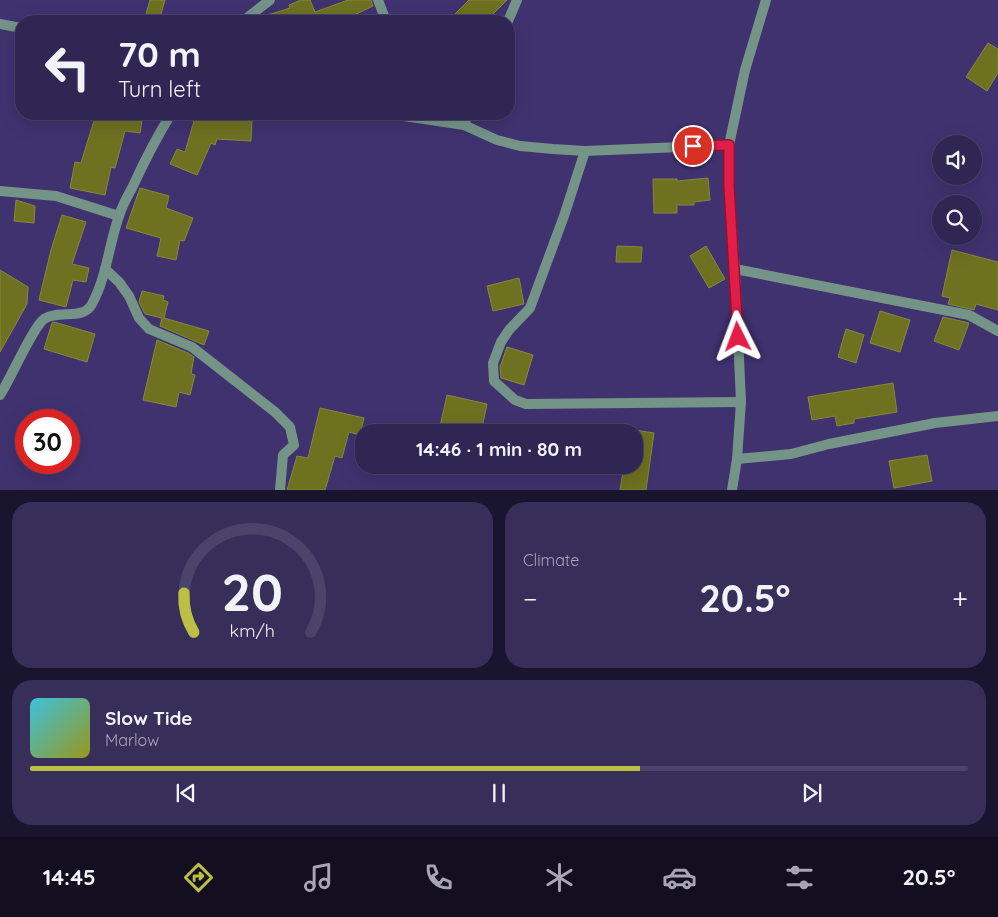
<!DOCTYPE html>
<html lang="en">
<head>
<meta charset="utf-8">
<style>
	:root { --surface:#302653; --page:#382e5a; --text:#f1f3f6; --muted:#a8a5b8; --line:#4b436a; --accent:#bcbf44 }
	body { margin:0; font-family:Quicksand,sans-serif; background:var(--page); color:var(--text); height:100vh; display:flex; flex-direction:column; font-size:19px; white-space:nowrap }
	* { box-sizing:border-box; margin:0 }
	p { font-size:16px; color:var(--muted) }
	.icon { flex:none; width:28px; height:28px; fill:none; stroke:currentColor; stroke-width:2; stroke-linecap:round; stroke-linejoin:round }
	.map { position:relative; height:490px; overflow:hidden }
	.side { display:flex; flex-direction:column; gap:12px; padding:12px; background:#1a152e; flex:1 }
	.side>* { flex:none }
	.guide { position:absolute; left:15px; top:15px; width:500px; height:105px; border-radius:20px; box-shadow:0 5px 20px #0002,0 0 0 1px var(--line); background:#302653; color:var(--text); overflow:hidden }
	.controls { position:absolute; left:932px; top:135px; display:grid; gap:10px }
	.controls a { display:grid; place-items:center; width:50px; height:50px; border-radius:50%; background:var(--surface); box-shadow:0 5px 20px #0002,0 0 0 1px var(--line); font-size:25px }
	.speed { position:absolute; left:15px; top:409px; display:flex; gap:10px; font-size:25px; font-weight:700; text-align:center }
	.speed>* { display:grid; place-content:center; width:65px; height:65px; border-radius:50%; background:var(--surface); box-shadow:0 5px 20px #0002,0 0 0 1px var(--line); line-height:1 }
	.speed .limit { border:8px solid #d22; background:#fff; color:#111 }
	.pin { position:absolute; display:grid; place-items:center; width:42px; height:42px; color:#fff; margin:-21px; border:2px solid #fff; border-radius:50%; box-shadow:0 1px 5px #0007 }
	.me { position:absolute; width:55px; margin:-28px; rotate:357deg; stroke-linejoin:round; filter:drop-shadow(0 0 4px #0008) }
	.turn { display:flex; align-items:center; gap:18px; height:105px; padding:0 20px; font-size:22px }
	.turn .icon { width:65px; height:65px; stroke-width:2.5 }
	.turn b { display:block; font-size:35px; line-height:42px }
	.big { font-size:38px; font-weight:700; line-height:1.1 }
	.side .widget { flex:1; display:flex; flex-direction:column; justify-content:center; gap:8px; min-width:0; padding:0 18px; border-radius:20px; background:var(--page) }
	.side .dial { align-items:center; gap:0 }
	.dial svg { height:130px; overflow:visible; fill:none; stroke:var(--line); stroke-width:7; stroke-linecap:round; text-anchor:middle }
	.dial text { fill:var(--text); stroke:none }
	.song { display:flex; align-items:center; gap:15px }
	.cover { width:60px; height:60px; border-radius:8px; background:linear-gradient(135deg,hsl(190 70% 55%),hsl(60 70% 35%)) }
	.played { height:5px; border-radius:2px; background:linear-gradient(90deg,var(--accent) 65%,var(--line) 65%) }
	.keys { display:flex; justify-content:space-around; direction:ltr }
	.heat { display:flex; justify-content:space-between; align-items:center; font-size:28px; direction:ltr }
	.side .tiles { flex:1; display:grid; gap:12px; grid-template-columns:1fr 1fr }
	.widget:last-child { grid-column:span 2 }
	.trip { position:absolute; left:355px; top:424px; width:288px; height:50px; border-radius:20px; background:var(--surface); box-shadow:0 5px 20px #0002,0 0 0 1px var(--line); font-weight:700; line-height:50px; text-align:center }
	.menu { display:flex; height:80px; justify-content:space-around; align-items:center; background:#130f21; color:var(--muted) }
	.menu .icon { width:35px; height:35px }
	.menu .on { color:var(--accent) }
	.menu b { font-size:22px; color:var(--text) }
	.map>svg:first-child { display:block }
	.building { fill:#6e7120; stroke:#86893b }
	.lines { fill:none; stroke-linecap:round; stroke-linejoin:round }
	.minor { stroke:#749488; stroke-width:10 }
	.route-casing { stroke:#92132f; stroke-width:12 }
	.route { stroke:#e11d48; stroke-width:9 }
</style>
</head>
<body>
<div class="map">
<svg width="998" height="490" viewBox="0 0 998 490">
	<rect width="100%" height="100%" fill="#40326f"/>
	<g class="building">
		<path d="M 150,0 L 165,0 L 159,21 L 144,21 Z"/>
		<path d="M 301,0 L 310,0 L 315,12 L 348,0 L 371,0 L 373,6 L 342,21 L 258,21 L 258,18 L 290,8 L 289,5 Z"/>
		<path d="M 469,0 L 507,0 L 486,21 L 448,21 Z"/>
		<path d="M 988,43 L 998,49 L 998,73 L 987,91 L 966,77 Z"/>
		<path d="M 96,114 L 143,114 L 140,133 L 125,131 L 115,168 L 111,167 L 105,195 L 70,188 L 75,162 L 81,163 Z"/>
		<path d="M 196,114 L 247,114 L 246,119 L 252,120 L 251,141 L 217,139 L 215,145 L 211,143 L 197,175 L 170,164 L 177,149 L 185,152 Z"/>
		<path d="M 708,178 L 710,200 L 694,202 L 694,205 L 677,205 L 677,213 L 654,213 L 653,179 L 677,179 L 677,181 Z"/>
		<path d="M 140,188 L 169,196 L 166,208 L 193,218 L 184,241 L 180,240 L 176,260 L 157,256 L 161,238 L 126,228 Z"/>
		<path d="M 16,200 L 35,206 L 34,223 L 14,221 Z"/>
		<path d="M 62,215 L 86,222 L 72,264 L 89,268 L 86,282 L 73,280 L 66,307 L 39,300 L 51,250 Z"/>
		<path d="M 617,246 L 642,247 L 641,262 L 616,262 Z"/>
		<path d="M 706,246 L 725,279 L 709,288 L 690,256 Z"/>
		<path d="M 952,250 L 998,262 L 998,310 L 976,304 L 974,310 L 948,304 L 950,298 L 942,296 Z"/>
		<path d="M 0,270 L 28,287 L 27,304 L 0,352 Z"/>
		<path d="M 519,278 L 524,304 L 493,311 L 487,286 Z"/>
		<path d="M 142,291 L 164,296 L 163,300 L 168,302 L 164,318 L 209,331 L 204,345 L 160,326 L 162,318 L 145,314 L 139,302 Z"/>
		<path d="M 880,311 L 910,320 L 900,352 L 870,343 Z"/>
		<path d="M 943,317 L 969,323 L 959,350 L 934,341 Z"/>
		<path d="M 54,322 L 95,334 L 87,362 L 44,349 L 52,323 Z"/>
		<path d="M 846,329 L 864,335 L 856,363 L 838,357 Z"/>
		<path d="M 157,340 L 188,353 L 194,357 L 191,374 L 195,375 L 190,395 L 179,392 L 176,407 L 143,400 Z"/>
		<path d="M 507,347 L 533,355 L 524,385 L 501,378 L 500,367 Z"/>
		<path d="M 893,383 L 897,412 L 854,419 L 854,423 L 837,426 L 835,416 L 812,420 L 808,397 Z"/>
		<path d="M 447,395 L 487,404 L 481,432 L 467,432 L 440,426 Z"/>
		<path d="M 320,408 L 364,418 L 360,435 L 349,432 L 342,458 L 335,456 L 325,490 L 287,490 L 297,456 L 308,458 Z"/>
		<path d="M 634,430 L 654,433 L 646,490 L 620,490 L 624,465 L 634,465 Z"/>
		<path d="M 927,455 L 932,481 L 894,488 L 889,461 Z"/>
	</g>
	<g class="lines">
		<g class="minor">
			<path d="M 378,0 L 386,21"/>
			<path d="M 243,21 L 270,0"/>
			<path d="M 508,21 L 517,0"/>
			<path d="M 0,24 L 21,28"/>
			<path d="M 391,114 L 464,125 L 497,140 L 520,146 L 553,149 L 585,151 L 729,145"/>
			<path d="M 464,125 L 468,114"/>
			<path d="M 585,151 L 564,216 L 530,308 L 509,330 L 501,342 L 493,363 L 494,381 L 515,400 L 526,404 L 741,402"/>
			<path d="M 0,191 L 56,196 L 119,216"/>
			<path d="M 105,269 L 119,282 L 129,296 L 139,318 L 149,329 L 192,347 L 275,412 L 290,427 L 294,445 L 283,455 L 280,490"/>
			<path d="M 735,269 L 969,315 L 998,331"/>
			<path d="M 0,395 C 10,380 33,327 44,319 C 59,309 83,321 92,304 C 107,276 109,244 119,216 C 122,206 127,197 132,188 C 144,162 156,138 171,114"/>
			<path d="M 737,459 L 791,454 L 829,444 L 935,423 L 998,416"/>
			<path d="M 732,490 L 737,459 L 741,402 L 735,269 L 729,186 L 729,145 L 745,70 L 766,0"/>
		</g>
	</g>
	<g class="lines">
		<defs>
			<path id="route" d="M 693,146 L 729,145 L 729,186 L 738,337"/>
		</defs>
		<use href="#route" class="route-casing"/>
		<use href="#route" class="route"/>
	</g>
</svg>
<div class="controls">
<a><svg class="icon" aria-label="sound" viewBox="0 0 24 24"><path d="M4 9h4l5-4v14l-5-4H4zM17 9q2 3 0 6"/></svg></a>
<a><svg class="icon" aria-label="search" viewBox="0 0 24 24"><circle cx="10" cy="10" r="6"/><path d="M15 15l6 6"/></svg></a>
</div>
<div class="speed"><div class="limit">30</div></div>
<div class="pin" style="left:693px;top:146px;background:#d93025"><svg class="icon" aria-label="arrive" viewBox="0 0 24 24"><path d="M6 21V4h12l-3 4 3 4H6"/></svg></div>
<svg class="me" style="left:738px;top:337px" viewBox="-20 -20 40 40"><path d="M0-17L14 15 0 8-14 15z" fill="#e11d48" stroke="#fff" stroke-width="4"/></svg>
<div class="trip">14:46 · 1 min · 80 m</div>
<div class="guide">
<div class="turn"><svg class="icon" aria-label="left" viewBox="0 0 24 24"><path d="M17 20v-9H6M10 6l-5 5 5 5"/></svg><div><b>70 m</b>Turn left</div></div>
</div>
</div>
<section class="side">
<div class="tiles">
<div class="widget dial"><svg viewBox="0 0 100 80">
<path d="M14 69A42 42 0 1 1 86 69"/>
<path d="M14 69A42 42 0 0 1 8 45" stroke="#bcbf44"/>
<text x="50" y="56" font-size="32" font-weight="700">20</text>
<text x="50" y="72" font-size="11">km/h</text>
</svg></div>
<div class="widget"><p>Climate</p>
<div class="heat"><a>−</a><b class="big">20.5°</b><a>+</a></div>
</div>
<div class="widget">
<div class="song"><i class="cover"></i><div><b>Slow Tide</b><p>Marlow</p></div></div>
<div class="played"></div>
<div class="keys"><svg class="icon" aria-label="previous" viewBox="0 0 24 24"><path d="M18 5L8 12l10 7zM5 5v14"/></svg><svg class="icon" aria-label="pause" viewBox="0 0 24 24"><path d="M8 5v14M16 5v14"/></svg><svg class="icon" aria-label="next" viewBox="0 0 24 24"><path d="M6 5l10 7-10 7zM19 5v14"/></svg></div>
</div>
</div>
</section>
<nav class="menu">
<b>14:45</b>
<svg class="icon on" aria-label="directions" viewBox="0 0 24 24"><path d="M12 3l9 9-9 9-9-9zM9 14v-3h6M13 9l2 2-2 2"/></svg>
<svg class="icon" aria-label="music" viewBox="0 0 24 24"><path d="M9 18V5l10-2v13"/><circle cx="6" cy="18" r="3"/><circle cx="16" cy="16" r="3"/></svg>
<svg class="icon" aria-label="phone" viewBox="0 0 24 24"><path d="M5 4h4l2 5-3 2q2 4 5 5l2-3 5 2v4C11 20 4 13 5 4z"/></svg>
<svg class="icon" aria-label="climate" viewBox="0 0 24 24"><path d="M12 3v18M4 7l16 10M4 17L20 7"/></svg>
<svg class="icon" aria-label="car" viewBox="0 0 24 24"><path d="M5 17H2v-5l4-1 3-4h7l3 4 3 1v5h-3M9 17h6M6 11h13"/><circle cx="7" cy="17" r="2"/><circle cx="17" cy="17" r="2"/></svg>
<svg class="icon" aria-label="filters" viewBox="0 0 24 24"><path d="M4 7h16M4 17h16"/><circle cx="9" cy="7" r="2"/><circle cx="15" cy="17" r="2"/></svg>
<b>20.5°</b>
</nav>
</body>
</html>
